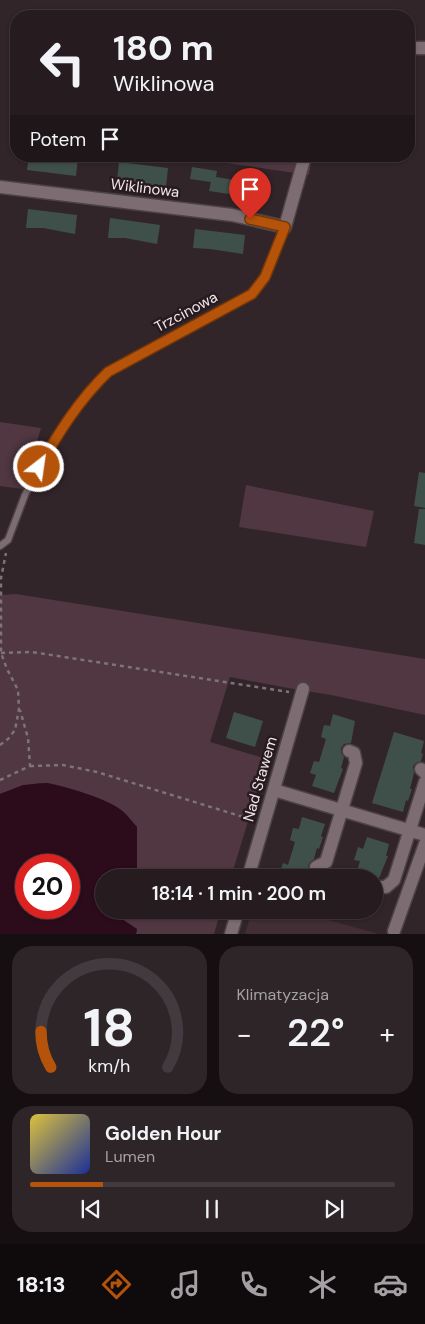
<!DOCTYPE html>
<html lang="pl">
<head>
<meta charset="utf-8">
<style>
	:root { --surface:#261c20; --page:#2e2529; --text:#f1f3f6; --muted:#a4a1a5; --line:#423a3e; --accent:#b45309 }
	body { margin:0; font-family:"DM Sans",sans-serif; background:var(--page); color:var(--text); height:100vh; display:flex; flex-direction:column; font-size:19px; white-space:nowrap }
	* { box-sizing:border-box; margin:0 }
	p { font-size:16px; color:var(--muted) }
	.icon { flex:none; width:28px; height:28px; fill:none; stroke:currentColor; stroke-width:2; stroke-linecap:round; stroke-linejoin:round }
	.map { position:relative; height:934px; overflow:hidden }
	.panel { display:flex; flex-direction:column; gap:12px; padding:12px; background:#150f12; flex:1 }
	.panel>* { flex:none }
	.guide { position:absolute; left:10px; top:10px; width:405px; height:152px; border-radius:20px; box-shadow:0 1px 4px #0004,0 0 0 1px var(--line); background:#261c20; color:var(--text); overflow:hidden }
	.speed { position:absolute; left:15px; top:854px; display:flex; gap:10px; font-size:25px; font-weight:700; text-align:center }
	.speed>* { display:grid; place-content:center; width:65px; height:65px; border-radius:50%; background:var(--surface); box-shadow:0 1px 4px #0004,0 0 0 1px var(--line); line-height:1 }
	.speed .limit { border:8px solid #d22; background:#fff; color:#111 }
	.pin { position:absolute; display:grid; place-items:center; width:42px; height:42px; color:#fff; margin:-51px -21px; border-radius:50% 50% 50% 0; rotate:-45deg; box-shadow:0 0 5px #0007 }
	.pin .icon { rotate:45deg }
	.me { position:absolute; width:55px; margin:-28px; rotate:30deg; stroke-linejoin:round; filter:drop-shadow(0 0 4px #0008) }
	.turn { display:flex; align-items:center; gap:18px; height:105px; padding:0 20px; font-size:22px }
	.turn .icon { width:65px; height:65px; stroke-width:2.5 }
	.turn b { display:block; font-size:35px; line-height:42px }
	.then { display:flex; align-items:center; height:48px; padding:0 20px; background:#0003; gap:10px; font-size:19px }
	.big { font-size:38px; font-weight:600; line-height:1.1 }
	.panel .widget { flex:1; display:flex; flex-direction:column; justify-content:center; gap:8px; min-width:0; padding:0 18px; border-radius:20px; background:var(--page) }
	.panel .dial { align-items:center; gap:0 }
	.dial svg { height:130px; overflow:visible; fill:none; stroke:var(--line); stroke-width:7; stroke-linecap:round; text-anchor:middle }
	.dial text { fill:var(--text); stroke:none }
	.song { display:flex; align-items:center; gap:15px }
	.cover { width:60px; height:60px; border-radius:8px; background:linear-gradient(135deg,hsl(50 70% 55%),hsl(230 70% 35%)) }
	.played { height:5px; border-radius:2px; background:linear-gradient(90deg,var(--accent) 20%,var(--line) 20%) }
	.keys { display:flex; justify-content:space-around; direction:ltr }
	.heat { display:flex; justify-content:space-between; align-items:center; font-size:28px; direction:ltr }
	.panel .tiles { flex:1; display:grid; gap:12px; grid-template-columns:1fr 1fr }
	.widget:last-child { grid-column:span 2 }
	.trip { position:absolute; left:95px; top:869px; width:288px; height:50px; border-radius:25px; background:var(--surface); box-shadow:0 1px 4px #0004,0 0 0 1px var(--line); font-weight:600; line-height:50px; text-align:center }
	.tabs { display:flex; height:80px; justify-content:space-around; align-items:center; background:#0f0b0d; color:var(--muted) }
	.tabs .icon { width:35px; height:35px }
	.tabs .active { color:var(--accent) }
	.tabs b { font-size:22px; color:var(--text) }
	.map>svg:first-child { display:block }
	.built { fill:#422e35 }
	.green { fill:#503741 }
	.water { fill:#2c0b1b; fill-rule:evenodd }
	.building { fill:#3f504a }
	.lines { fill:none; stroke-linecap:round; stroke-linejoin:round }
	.lane-casing { stroke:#4d4246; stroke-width:9 }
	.street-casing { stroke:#4d4246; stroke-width:15 }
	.path { stroke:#7e7377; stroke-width:2.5; stroke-dasharray:4 4; stroke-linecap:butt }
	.lane { stroke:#7d6d73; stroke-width:6 }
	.street { stroke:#7d6d73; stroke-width:12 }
	.route-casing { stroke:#753606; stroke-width:12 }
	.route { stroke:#b45309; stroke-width:9 }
	.labels { text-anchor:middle; stroke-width:5; stroke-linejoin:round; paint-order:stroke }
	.street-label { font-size:15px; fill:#f1e7eb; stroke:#281b20 }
</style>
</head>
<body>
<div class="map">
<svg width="425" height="934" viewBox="0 0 425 934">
	<rect width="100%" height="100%" fill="#32252a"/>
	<path class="built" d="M 252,910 L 292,910 L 379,934 L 245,934 Z"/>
	<g class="green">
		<path d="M 178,156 L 312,156 L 309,175 Z"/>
		<path d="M 0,422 L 41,428 L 23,489 L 0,486 Z"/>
		<path d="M 246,485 L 374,511 L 366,547 L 239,527 Z"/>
		<path d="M 16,594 L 425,659 L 425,715 L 331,695 L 288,688 L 230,677 L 210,742 L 267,759 L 231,877 L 137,877 L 137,827 C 132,822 127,815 121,810 C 110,801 59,783 45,783 C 29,783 15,789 0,794 L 0,595 Z"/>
		<path d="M 118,910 L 221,910 L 214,934 L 136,934 L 137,929 L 122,919 Z"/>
	</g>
	<path class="water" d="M 47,783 C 68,788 104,797 121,810 C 127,814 132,822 137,827 L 137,877 L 104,878 L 104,910 L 118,910 L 122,919 L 137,929 L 136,934 L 0,934 L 0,794 L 23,785 ZM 26,865 L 69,865 L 69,908 L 26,908 Z"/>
	<g class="building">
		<path d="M 29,156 L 78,157 L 76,176 L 27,170 Z"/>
		<path d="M 119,162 L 168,168 L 166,187 L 117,181 Z"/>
		<path d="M 192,167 L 217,171 L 216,177 L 241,181 L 241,178 L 247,178 L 258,179 L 256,198 L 209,191 L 211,182 L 190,179 Z"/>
		<path d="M 28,209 L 77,215 L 75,234 L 43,228 L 26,228 Z"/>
		<path d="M 110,218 L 160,225 L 157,244 L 125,238 L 108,238 Z"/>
		<path d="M 195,229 L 245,235 L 243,254 L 210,249 L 193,248 Z"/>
		<path d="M 419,472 L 425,473 L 425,508 L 414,506 Z"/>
		<path d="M 419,509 L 425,509 L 425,545 L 414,543 Z"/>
		<path d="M 234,712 L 263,721 L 255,747 L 226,738 Z"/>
		<path d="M 333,714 L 355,721 L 351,743 L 344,744 L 341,748 L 341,753 L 344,757 L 341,768 L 343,769 L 334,793 L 312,786 L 316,775 L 310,773 L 314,761 L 319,762 L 326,739 L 321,737 L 324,725 L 330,726 Z"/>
		<path d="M 394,732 L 424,741 L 421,753 L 423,754 L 421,761 L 416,763 L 413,766 L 414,773 L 410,789 L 412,789 L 408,801 L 406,800 L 403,812 L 372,803 Z"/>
		<path d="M 302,817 L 325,824 L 321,836 L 323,837 L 319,849 L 317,848 L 314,859 L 310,862 L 308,866 L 310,872 L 308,878 L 286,878 L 279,875 L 283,863 L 288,865 L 295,842 L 290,840 L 293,828 L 299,829 Z"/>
		<path d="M 367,837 L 389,844 L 386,856 L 388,856 L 379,878 L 355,878 L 360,861 L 354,860 L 358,847 L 363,849 Z"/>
	</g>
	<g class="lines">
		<defs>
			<path id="lane" d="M 0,546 L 8,540 L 25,495 L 39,467 L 56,436 L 90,389 L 108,372 L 252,294 L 265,277 L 285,227"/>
			<g id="street">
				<path d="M 409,48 L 425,48"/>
				<path d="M 0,187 L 232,215 L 285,227 L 305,156"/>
				<path d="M 421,769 L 425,773"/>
				<path d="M 274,790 L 425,835"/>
				<path d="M 316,867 L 326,862 L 356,763 L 354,753 L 349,751"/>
				<path d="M 248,878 L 303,689"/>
				<path d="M 381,887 L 386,887 L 394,880 L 425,782"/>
				<path d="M 394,931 L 425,844"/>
				<path d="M 231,934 L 238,910"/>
			</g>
		</defs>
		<use href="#lane" class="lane-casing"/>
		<use href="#street" class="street-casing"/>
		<g class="path">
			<path d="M 1,653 L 32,652 L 289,692"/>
			<path d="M 0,745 L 8,739 L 15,730 L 19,709 L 18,690 L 7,669 L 1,653 L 1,578 L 6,553"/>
			<path d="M 30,766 L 63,765 L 97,772 L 253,820"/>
			<path d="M 0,780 L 30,766 L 28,738 L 20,710"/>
		</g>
		<use href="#lane" class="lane"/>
		<use href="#street" class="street"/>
	</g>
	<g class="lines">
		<defs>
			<path id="route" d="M 39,467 C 59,432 79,400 108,372 L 252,294 L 265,277 L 285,227 L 250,219"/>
		</defs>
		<use href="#route" class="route-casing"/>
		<use href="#route" class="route"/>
	</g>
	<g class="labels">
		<g class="street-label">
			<text transform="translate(145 188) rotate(7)" y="5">Wiklinowa</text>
			<text transform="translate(186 312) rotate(-28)" y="5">Trzcinowa</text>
			<text transform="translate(260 779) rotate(-74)" y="5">Nad Stawem</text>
		</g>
	</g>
</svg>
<div class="speed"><div class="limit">20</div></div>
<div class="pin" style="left:250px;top:219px;background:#d93025"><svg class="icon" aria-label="arrive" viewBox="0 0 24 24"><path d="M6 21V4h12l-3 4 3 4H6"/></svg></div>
<svg class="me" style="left:39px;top:467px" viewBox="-20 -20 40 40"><circle r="17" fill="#b45309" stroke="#fff" stroke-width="3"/><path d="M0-11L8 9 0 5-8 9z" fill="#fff"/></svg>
<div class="trip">18:14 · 1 min · 200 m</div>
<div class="guide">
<div class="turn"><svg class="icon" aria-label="left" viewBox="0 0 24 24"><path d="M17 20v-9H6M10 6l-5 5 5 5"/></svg><div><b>180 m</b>Wiklinowa</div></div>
<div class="then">Potem<svg class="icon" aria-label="arrive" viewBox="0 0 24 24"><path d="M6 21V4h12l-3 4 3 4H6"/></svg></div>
</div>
</div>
<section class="panel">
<div class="tiles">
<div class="widget dial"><svg viewBox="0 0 100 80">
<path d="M14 69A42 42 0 1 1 86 69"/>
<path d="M14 69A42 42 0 0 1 8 47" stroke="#b45309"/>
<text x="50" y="56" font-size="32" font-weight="700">18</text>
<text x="50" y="72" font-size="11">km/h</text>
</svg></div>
<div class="widget"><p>Klimatyzacja</p>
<div class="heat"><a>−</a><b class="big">22°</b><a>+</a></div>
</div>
<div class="widget">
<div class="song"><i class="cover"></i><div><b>Golden Hour</b><p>Lumen</p></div></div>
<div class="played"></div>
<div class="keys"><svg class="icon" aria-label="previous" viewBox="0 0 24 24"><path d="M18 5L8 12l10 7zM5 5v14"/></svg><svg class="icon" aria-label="pause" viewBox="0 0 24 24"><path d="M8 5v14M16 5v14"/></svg><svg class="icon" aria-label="next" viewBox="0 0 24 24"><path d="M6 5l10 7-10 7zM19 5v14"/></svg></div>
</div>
</div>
</section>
<nav class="tabs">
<b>18:13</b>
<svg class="icon active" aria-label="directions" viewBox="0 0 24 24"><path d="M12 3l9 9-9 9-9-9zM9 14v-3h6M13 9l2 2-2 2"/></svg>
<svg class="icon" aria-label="music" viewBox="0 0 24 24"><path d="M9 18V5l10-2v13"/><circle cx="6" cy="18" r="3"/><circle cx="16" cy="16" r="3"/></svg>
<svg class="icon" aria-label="phone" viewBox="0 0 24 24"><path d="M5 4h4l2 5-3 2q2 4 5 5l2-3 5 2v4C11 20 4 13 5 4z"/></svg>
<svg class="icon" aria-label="climate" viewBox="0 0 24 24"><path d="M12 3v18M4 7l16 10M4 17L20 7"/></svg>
<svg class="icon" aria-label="car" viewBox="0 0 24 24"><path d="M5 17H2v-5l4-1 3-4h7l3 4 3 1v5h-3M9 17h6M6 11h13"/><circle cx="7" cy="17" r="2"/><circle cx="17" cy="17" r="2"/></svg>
</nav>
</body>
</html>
